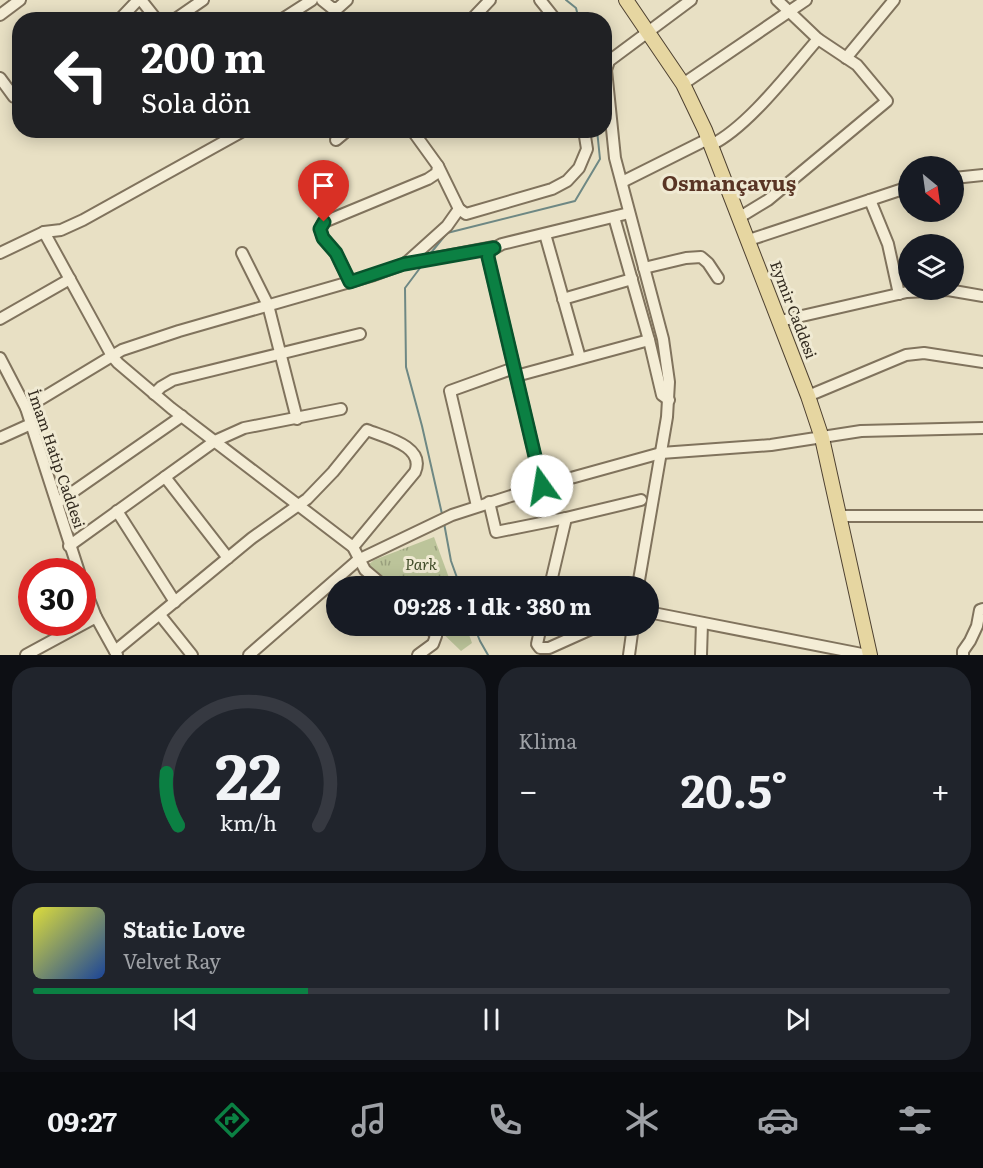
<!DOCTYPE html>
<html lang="tr">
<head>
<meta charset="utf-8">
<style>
	:root { --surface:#171b24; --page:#20242c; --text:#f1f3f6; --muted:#9ea1a6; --line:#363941; --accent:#0b8043 }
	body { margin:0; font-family:Literata,serif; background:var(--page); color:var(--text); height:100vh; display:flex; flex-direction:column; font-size:22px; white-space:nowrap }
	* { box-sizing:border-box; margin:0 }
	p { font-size:20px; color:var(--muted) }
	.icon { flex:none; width:33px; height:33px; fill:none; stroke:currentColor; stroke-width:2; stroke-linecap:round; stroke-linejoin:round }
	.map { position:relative; height:655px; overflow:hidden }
	.sheet { display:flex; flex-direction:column; gap:12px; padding:12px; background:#0d0f14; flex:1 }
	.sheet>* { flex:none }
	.top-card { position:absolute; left:12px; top:12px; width:600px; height:126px; border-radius:24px; box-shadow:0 3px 15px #0003; background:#202124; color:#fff; overflow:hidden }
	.needle { width:39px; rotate:151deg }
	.controls { position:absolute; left:898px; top:156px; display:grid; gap:12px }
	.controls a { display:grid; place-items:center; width:66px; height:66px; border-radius:50%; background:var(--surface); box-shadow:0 3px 15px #0003; font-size:30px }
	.speed { position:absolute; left:18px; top:558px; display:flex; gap:12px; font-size:30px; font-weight:700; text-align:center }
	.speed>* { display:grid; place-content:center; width:78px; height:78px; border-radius:50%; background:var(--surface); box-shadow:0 3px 15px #0003; line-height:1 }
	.speed .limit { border:9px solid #d22; background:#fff; color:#111 }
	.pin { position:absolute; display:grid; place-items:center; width:51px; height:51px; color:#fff; margin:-62px -26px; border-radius:50% 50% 50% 0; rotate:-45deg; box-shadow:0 0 6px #0007 }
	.pin .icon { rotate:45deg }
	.me { position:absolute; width:66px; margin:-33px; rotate:347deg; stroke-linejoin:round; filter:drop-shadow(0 0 4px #0008) }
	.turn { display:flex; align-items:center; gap:21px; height:126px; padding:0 30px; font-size:27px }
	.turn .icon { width:78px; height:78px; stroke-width:2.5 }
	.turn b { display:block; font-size:42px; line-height:51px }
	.big { font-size:45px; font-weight:700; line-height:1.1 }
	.sheet .tile { flex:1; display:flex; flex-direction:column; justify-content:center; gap:9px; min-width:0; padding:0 21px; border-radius:24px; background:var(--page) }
	.sheet .dial { align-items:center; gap:0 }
	.dial svg { height:156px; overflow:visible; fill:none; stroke:var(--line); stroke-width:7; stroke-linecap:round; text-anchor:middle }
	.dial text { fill:var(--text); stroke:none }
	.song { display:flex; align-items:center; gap:18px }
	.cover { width:72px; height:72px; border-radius:9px; background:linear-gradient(135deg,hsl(60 70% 55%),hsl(220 70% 35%)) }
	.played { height:6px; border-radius:3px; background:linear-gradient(90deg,var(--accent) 30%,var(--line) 30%) }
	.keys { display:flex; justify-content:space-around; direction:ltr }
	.heat { display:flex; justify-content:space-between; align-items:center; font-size:33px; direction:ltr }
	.sheet .tiles { flex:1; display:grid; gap:12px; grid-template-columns:1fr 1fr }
	.tile:last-child { grid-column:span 2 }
	.trip { position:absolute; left:326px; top:576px; width:333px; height:60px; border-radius:30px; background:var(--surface); box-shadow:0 3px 15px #0003; font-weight:700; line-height:60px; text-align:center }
	.menu { display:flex; height:96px; justify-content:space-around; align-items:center; background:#090b0e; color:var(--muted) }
	.menu .icon { width:42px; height:42px }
	.menu .active { color:var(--accent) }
	.menu b { font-size:27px; color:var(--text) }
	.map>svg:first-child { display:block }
	.grass { fill:url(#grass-tufts) }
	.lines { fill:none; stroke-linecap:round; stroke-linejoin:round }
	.stream { stroke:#6e8884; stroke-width:2 }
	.minor-casing { stroke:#80735d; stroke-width:14 }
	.major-casing { stroke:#4e4131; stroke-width:16 }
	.minor { stroke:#f4edd6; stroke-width:10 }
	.major { stroke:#e6d6a1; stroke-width:14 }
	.route-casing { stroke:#07532c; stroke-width:15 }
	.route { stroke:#0b8043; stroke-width:10 }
	.labels { text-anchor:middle; stroke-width:6; stroke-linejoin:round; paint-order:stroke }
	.street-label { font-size:15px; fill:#322a1f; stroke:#f0ead3 }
	.park-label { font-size:15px; font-style:italic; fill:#404c28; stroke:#f0ead3 }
	.district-label { font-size:21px; font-weight:bold; fill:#593424; stroke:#f0ead3 }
</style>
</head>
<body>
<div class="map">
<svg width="983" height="655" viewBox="0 0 983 655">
	<defs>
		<pattern id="grass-tufts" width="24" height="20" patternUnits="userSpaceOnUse" patternTransform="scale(1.5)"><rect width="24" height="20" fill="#bcc49a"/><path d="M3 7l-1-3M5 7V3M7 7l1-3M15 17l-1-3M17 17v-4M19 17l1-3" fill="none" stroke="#999f7d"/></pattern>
	</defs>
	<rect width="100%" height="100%" fill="#e8e0c4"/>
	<g class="grass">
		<path d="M 434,537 L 452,586 L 392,586 L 368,565 L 374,560 Z"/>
		<path d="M 435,626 L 466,626 L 472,643 L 461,651 Z"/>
	</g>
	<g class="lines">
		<g class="stream">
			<path d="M 566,0 L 576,8 L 579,20"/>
			<path d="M 430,254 L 447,233 L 575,201 L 600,159 L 597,130"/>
			<path d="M 423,264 L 405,288 L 406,367 L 422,426 L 442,514"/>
			<path d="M 444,523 L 451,561 L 460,586"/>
			<path d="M 474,626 L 480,641 L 488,655"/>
		</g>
		<defs>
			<g id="minor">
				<path d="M 141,0 L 157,20"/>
				<path d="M 322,0 L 332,8 L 338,8 L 347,0"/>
				<path d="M 540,0 L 556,20"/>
				<path d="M 0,15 L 20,0"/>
				<path d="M 119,20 L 138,0"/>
				<path d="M 174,20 L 203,0"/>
				<path d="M 281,20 L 312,0"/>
				<path d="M 471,20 L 490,0"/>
				<path d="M 846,58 L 894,0"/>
				<path d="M 0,78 L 14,97 L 20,97"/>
				<path d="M 683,84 L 806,0"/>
				<path d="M 336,140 L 348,130"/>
				<path d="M 711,145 C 748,127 790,71 818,39"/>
				<path d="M 954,178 L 983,175"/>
				<path d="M 622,182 L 708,139"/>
				<path d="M 870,200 L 888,244 L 899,294"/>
				<path d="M 459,209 L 466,214 L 552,189 L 567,181 L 579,168 L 587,149 L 584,130"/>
				<path d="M 614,217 L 649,340 L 662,395 L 669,400"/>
				<path d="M 740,217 L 768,200 L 887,101 L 857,65 L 818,39 L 777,0"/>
				<path d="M 44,232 L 112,356 L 118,363 L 171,408 L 353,547 L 365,570 L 384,586"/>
				<path d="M 545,234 L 580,358"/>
				<path d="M 749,240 L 909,187"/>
				<path d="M 0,253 L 44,232 L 61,230 L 83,220 L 245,130"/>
				<path d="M 242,253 L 268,305 L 297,419"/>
				<path d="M 407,262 L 447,226 L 459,209 L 438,166"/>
				<path d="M 644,268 L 686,258 L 701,257 L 708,263 L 718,278"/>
				<path d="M 350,282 L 336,253 L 323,238 L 320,229 L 324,222 L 428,179 L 437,173 L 438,166 L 412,130"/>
				<path d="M 563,299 L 632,279"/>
				<path d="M 0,319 L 70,279"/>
				<path d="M 780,321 L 907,292 L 948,290 L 983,296"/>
				<path d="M 0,358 L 26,408 L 79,572"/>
				<path d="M 516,376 L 649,340"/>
				<path d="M 154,394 L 161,387 L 173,380 L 360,334"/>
				<path d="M 808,396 L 906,355 L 924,353 L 983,362"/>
				<path d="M 26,408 L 122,350 L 179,331 L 374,275 L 404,264 L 494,247"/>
				<path d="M 0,438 L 31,424"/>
				<path d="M 165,477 L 228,558"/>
				<path d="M 542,486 L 488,257 L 489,251 L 502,244 L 629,213"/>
				<path d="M 489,502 L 496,532 L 566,518 L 641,500"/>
				<path d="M 57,503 L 182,416"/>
				<path d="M 477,506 L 450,391 L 514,368"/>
				<path d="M 117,511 L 175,602"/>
				<path d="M 839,516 L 983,516"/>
				<path d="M 69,546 L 215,441 L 244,428 L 341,409"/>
				<path d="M 82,581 L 96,617 L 117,655"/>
				<path d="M 550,586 L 566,518"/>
				<path d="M 638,586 L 667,417 L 669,382 L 663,339 L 615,158 L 606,70 L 609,61 L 691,0"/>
				<path d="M 648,612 L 867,655"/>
				<path d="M 160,615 L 192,655"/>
				<path d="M 541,626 L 537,644 L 540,648 L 549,648 L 598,626"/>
				<path d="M 115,651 L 252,538 L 307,499 L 333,472 L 367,430 C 384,437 426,446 415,472 L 353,547"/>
				<path d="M 26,655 L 96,617"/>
				<path d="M 249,655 L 358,560 L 452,515 L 542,486 L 661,453 L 771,445 L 861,431 L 983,428"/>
				<path d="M 418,655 L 433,644 L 436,636 L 429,626"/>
				<path d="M 629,655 L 633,626"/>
				<path d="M 701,655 L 702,623"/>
				<path d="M 963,655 L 963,651 L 970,641 L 977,626 L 980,610 L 983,609"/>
			</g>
			<path id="major" d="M 626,0 L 683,84 L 705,130 L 808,396 L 822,438 L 870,655"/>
		</defs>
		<use href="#minor" class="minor-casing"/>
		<use href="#major" class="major-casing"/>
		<use href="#minor" class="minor"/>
		<use href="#major" class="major"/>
	</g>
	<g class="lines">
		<defs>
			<path id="route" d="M 324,222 L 320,229 L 323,238 L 336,253 L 350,282 L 404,264 L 494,248 L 489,251 L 488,257 L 542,486"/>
		</defs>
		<use href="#route" class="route-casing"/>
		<use href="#route" class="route"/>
	</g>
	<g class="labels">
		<g class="street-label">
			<text transform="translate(793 310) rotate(69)" y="5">Eymir Caddesi</text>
			<text transform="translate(56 459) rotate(71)" y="5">İmam Hatip Caddesi</text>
		</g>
		<g class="park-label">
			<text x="421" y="570">Park</text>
		</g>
		<g class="district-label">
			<text x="729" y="191">Osmançavuş</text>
		</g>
	</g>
</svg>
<div class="controls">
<a><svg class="needle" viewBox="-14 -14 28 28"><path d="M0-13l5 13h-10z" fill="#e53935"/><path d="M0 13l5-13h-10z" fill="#9ea1a6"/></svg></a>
<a><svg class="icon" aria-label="layers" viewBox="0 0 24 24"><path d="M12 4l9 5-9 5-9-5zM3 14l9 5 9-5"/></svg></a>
</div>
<div class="speed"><div class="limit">30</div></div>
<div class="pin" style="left:324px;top:222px;background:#d93025"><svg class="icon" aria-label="arrive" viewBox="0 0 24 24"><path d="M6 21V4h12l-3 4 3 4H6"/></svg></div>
<svg class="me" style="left:542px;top:486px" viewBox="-20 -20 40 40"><circle r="19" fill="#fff"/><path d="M0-13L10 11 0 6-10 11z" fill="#0b8043"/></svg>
<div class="trip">09:28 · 1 dk · 380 m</div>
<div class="top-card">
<div class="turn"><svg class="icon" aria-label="left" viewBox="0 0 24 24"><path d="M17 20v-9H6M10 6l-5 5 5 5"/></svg><div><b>200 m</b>Sola dön</div></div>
</div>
</div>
<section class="sheet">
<div class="tiles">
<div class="tile dial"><svg viewBox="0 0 100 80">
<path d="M14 69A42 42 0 1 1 86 69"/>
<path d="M14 69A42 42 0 0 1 8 42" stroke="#0b8043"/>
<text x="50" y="56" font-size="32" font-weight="700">22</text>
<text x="50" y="72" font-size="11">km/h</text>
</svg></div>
<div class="tile"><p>Klima</p>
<div class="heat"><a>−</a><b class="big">20.5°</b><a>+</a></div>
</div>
<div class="tile">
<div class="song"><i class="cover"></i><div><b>Static Love</b><p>Velvet Ray</p></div></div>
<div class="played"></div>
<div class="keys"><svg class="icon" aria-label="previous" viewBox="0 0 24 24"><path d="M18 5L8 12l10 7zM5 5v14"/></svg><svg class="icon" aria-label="pause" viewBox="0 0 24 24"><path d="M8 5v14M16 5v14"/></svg><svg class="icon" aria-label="next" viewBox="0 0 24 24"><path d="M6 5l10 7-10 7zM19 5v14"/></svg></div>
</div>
</div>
</section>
<nav class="menu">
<b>09:27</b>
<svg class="icon active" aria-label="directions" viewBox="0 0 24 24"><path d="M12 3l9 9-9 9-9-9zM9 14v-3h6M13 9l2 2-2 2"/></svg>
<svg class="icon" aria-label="music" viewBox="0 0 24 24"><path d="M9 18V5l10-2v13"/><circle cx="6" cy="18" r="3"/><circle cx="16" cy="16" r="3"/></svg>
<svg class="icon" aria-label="phone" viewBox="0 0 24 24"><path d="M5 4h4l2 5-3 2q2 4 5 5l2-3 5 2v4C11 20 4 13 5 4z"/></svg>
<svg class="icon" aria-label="climate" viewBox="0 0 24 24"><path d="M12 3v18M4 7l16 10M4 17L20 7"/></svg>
<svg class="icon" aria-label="car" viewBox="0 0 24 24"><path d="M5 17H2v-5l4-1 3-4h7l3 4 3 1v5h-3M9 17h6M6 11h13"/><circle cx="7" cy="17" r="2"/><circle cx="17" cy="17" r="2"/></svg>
<svg class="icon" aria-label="filters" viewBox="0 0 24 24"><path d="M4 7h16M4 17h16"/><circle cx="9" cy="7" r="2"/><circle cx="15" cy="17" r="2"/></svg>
</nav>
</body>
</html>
